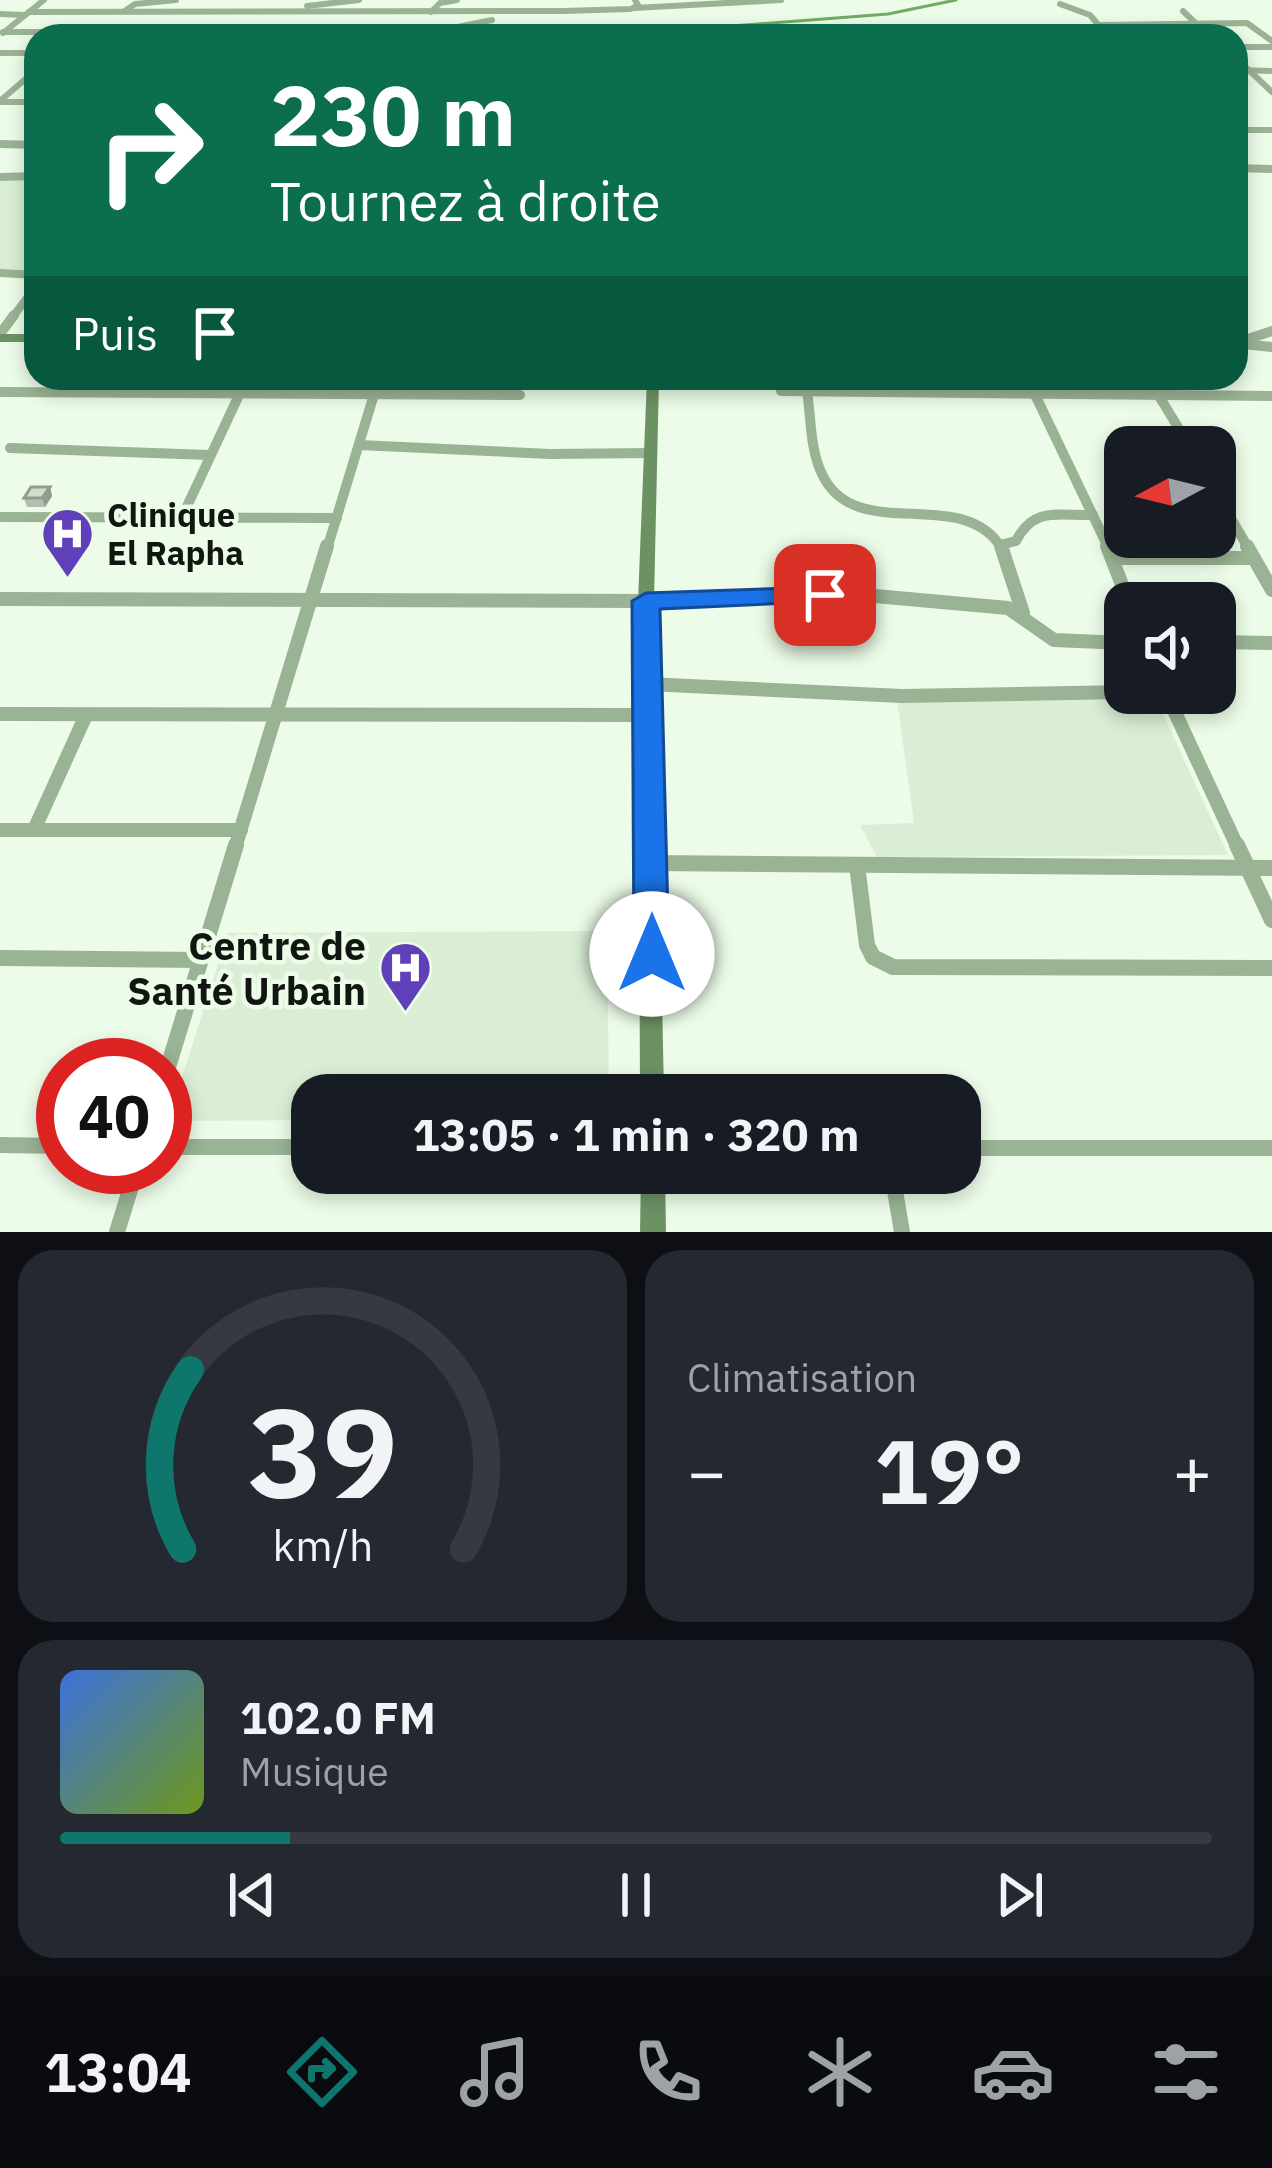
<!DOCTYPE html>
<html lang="fr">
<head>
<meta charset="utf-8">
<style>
	:root { --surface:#171b24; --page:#242831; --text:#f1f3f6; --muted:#9ea1a6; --line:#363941; --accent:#0f766e }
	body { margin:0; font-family:"IBM Plex Sans",sans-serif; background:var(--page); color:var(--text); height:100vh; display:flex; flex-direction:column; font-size:45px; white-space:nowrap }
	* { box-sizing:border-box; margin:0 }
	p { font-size:39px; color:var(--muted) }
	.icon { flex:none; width:66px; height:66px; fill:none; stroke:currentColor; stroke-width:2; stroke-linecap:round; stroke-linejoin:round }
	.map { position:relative; height:1232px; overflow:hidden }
	.side { display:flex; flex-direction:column; gap:18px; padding:18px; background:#0d0f14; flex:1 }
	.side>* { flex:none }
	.top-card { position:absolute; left:24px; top:24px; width:1224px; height:366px; border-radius:36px; box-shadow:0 6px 18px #0003; background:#0b6e4f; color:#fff; overflow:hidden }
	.needle { width:78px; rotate:263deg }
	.fabs { position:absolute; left:1104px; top:426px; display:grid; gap:24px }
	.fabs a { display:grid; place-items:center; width:132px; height:132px; border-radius:24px; background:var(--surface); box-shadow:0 6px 18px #0003; font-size:60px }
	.speed { position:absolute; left:36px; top:1038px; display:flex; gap:24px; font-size:60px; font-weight:700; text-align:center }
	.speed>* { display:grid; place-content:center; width:156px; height:156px; border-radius:50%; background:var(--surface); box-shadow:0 6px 18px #0003; line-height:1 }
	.speed .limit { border:18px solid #d22; background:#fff; color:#111 }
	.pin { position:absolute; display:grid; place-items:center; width:102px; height:102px; color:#fff; margin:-51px; border-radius:24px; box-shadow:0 6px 18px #0006 }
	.me { position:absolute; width:132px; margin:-66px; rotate:0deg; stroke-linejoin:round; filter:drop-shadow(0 0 9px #0008) }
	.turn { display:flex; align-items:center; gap:42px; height:252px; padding:0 48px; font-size:54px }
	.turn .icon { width:156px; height:156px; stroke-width:2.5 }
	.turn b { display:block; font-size:84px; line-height:102px }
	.then { display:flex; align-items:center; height:114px; padding:0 48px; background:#0003; gap:24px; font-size:45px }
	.big { font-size:90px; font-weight:700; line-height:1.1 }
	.side .widget { flex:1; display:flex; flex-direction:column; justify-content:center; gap:18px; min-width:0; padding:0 42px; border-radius:36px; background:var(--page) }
	.side .dial { align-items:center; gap:0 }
	.dial svg { height:312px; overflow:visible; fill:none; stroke:var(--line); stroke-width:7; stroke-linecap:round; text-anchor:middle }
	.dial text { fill:var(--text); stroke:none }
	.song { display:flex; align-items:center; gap:36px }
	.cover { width:144px; height:144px; border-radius:18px; background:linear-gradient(135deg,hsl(220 70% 55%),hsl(80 70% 35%)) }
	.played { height:12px; border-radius:6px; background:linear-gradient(90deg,var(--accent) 20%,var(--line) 20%) }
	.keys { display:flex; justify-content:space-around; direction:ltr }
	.heat { display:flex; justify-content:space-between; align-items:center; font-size:66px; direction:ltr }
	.side .tiles { flex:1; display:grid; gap:18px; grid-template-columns:1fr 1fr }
	.widget:last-child { grid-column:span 2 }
	.trip { position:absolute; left:291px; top:1074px; width:690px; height:120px; border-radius:36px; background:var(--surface); box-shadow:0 6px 18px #0003; font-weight:700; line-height:120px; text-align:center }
	.tabs { display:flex; height:192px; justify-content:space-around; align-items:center; background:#090b0e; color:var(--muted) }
	.tabs .icon { width:84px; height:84px }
	.tabs .current { color:var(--accent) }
	.tabs b { font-size:54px; color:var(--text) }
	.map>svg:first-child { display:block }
	.built { fill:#daeed5 }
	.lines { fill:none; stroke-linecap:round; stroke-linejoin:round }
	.stream { stroke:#71ab64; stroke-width:3 }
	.street-far4 { stroke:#9ab394; stroke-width:6 }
	.street-far3 { stroke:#9ab394; stroke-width:8 }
	.street-far2 { stroke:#9ab394; stroke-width:10 }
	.street-far1 { stroke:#9ab394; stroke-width:14 }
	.street { stroke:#9ab394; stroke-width:16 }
	.secondary { fill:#6c9264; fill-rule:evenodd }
	.wall { fill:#b2c0af }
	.shaded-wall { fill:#919c8f }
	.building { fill:#cfdfcc; stroke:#919c8f; stroke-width:3 }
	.route { fill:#1a73e8; stroke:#114b97; stroke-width:3 }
	.labels { text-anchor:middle; stroke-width:9; stroke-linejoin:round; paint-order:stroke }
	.poi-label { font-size:33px; font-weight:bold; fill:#111610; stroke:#ecfce8; text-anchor:start }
	.near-poi-label { font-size:39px; font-weight:bold; fill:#111610; stroke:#ecfce8; text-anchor:end }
</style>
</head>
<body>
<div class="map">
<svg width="1272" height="1232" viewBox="0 0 1272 1232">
	<rect width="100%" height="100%" fill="#ecfce8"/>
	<g class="built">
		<path d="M 0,180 L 36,180 L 34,271 L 0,271 Z"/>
		<path d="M 1156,699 L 1228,855 L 877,857 L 860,825 L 914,823 L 897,700 Z"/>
		<path d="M 607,931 L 609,1095 L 312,1095 L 312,1120 L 168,1121 L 228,933 Z"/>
	</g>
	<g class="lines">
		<path class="stream" d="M 691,36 L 705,28 L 888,14 L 956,0"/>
		<g class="street-far4">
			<path d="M 1060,4 L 1090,15 L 1108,36"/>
			<path d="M 307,6 L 359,0"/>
			<path d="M 635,8 L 781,0"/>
			<path d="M 126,10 L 135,4 L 176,0"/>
			<path d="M 1183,11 L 1209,36"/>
			<path d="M 29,12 L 563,11 L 631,9 L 638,5 L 635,0"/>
			<path d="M 431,12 L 440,3 L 457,0"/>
			<path d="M 0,14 L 25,15"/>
			<path d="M 1098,25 L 1247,23 L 1272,41"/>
			<path d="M 3,32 L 158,32"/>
			<path d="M 241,32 L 412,29"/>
			<path d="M 3,33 L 44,0"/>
			<path d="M 379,36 L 402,29"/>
			<path d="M 414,36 L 492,20"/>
			<path d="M 1236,47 L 1272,47"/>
			<path d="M 0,53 L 36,53"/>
			<path d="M 1236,58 L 1272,92"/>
			<path d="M 1236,70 L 1272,71"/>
			<path d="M 0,101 L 36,70"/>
			<path d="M 1,102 L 36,102"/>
			<path d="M 1236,130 L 1272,130"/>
		</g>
		<g class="street-far3">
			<path d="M 0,144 L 36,145"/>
			<path d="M 1236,168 L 1272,169"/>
			<path d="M 0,177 L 36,176"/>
			<path d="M 0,273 L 36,275"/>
			<path d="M 12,318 L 36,286"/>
		</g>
		<g class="street-far2">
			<path d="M 0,334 L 14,315"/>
			<path d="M 1236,343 L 1272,331"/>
			<path d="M 1243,344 L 1272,347"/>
			<path d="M 1027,378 L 1109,549"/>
			<path d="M 1148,378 L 1190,447"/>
			<path d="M 781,391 L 1272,396"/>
			<path d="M 807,391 C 811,417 810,450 822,474 C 855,546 964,483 1002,549"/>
			<path d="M 0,392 L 520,395"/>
			<path d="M 359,445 L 550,454 L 651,453"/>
			<path d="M 10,448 L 210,455"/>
			<path d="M 1215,491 L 1249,549"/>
			<path d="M 0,517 L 337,518"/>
			<path d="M 182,517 L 247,378"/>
			<path d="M 1000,545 L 1016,541 C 1034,506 1058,516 1093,515"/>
			<path d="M 327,549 L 379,378"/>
		</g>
		<g class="street-far1">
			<path d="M 1001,546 L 1023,613"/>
			<path d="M 1107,546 L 1129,603"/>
			<path d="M 1247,546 L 1272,590"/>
			<path d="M 1113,558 L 1253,558"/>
			<path d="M 0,599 L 646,601 L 864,595 L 1008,608 L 1054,640 L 1125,643"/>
			<path d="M 1215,642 L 1272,643"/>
			<path d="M 647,684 L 902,696 L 1125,692"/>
			<path d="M 1166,693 L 1238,848"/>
			<path d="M 0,714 L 647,715"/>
			<path d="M 0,830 L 241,830"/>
			<path d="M 34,830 L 86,715"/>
			<path d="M 235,848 L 327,546"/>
		</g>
		<g class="street">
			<path d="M 1237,845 L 1272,920"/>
			<path d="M 651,863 L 1272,868"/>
			<path d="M 857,865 L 867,945 L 873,957 L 893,967 L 1272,968"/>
			<path d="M 0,958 L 201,960"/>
			<path d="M 165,1077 L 236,845"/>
			<path d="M 0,1145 L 63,1146"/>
			<path d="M 165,1147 L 312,1147"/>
			<path d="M 960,1148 L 1272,1148"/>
			<path d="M 892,1173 L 902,1232"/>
			<path d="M 117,1232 L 137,1167"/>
		</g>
		<g class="secondary">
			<rect x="0" y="334" width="36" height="8"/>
			<path d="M 647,378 L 659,378 L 654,601 L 664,1095 L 640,1095 L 638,601 Z"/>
			<path d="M 641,1173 L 665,1173 L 666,1232 L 640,1232 Z"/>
		</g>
	</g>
	<path class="wall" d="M 50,487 L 52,496 L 45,507 L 27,507 L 24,498 Z"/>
	<path class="shaded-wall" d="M 50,487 L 52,496 L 45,507 L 42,498 Z"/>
	<path class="building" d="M 31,487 L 50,487 L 42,498 L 24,498 Z"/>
	<path class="route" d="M 825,587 L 838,595 L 834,601 L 660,609 L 669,954 L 664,964 L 652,968 L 639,964 L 634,954 L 632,601 L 646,593 Z"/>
	<defs>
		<symbol id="hospital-pin" viewBox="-11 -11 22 30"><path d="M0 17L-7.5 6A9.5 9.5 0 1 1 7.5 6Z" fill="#6040b9" stroke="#ecfce8"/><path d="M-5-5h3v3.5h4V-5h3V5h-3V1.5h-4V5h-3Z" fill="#fff"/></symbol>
	</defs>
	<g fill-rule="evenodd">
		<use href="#hospital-pin" x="38" y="504" width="59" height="81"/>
		<use href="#hospital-pin" x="376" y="938" width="59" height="81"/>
	</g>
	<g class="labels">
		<g class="poi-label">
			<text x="107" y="527">Clinique<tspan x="107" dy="38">El Rapha</tspan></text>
		</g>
		<g class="near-poi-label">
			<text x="366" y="960">Centre de<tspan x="366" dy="45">Santé Urbain</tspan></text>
		</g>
	</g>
</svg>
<div class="fabs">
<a><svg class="needle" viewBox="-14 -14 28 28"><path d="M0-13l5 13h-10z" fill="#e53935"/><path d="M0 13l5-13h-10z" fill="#9ea1a6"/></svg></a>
<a><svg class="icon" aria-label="sound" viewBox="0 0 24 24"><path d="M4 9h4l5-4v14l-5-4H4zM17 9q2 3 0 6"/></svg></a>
</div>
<div class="speed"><div class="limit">40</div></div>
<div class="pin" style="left:825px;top:595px;background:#d93025"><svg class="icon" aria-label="arrive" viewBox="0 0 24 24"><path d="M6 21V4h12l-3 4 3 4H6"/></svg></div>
<svg class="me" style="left:652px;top:954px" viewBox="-20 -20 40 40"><circle r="19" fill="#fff"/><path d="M0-13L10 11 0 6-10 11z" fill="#1a73e8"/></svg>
<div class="trip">13:05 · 1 min · 320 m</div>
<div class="top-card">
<div class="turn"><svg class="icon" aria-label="right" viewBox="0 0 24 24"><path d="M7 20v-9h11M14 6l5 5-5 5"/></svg><div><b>230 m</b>Tournez à droite</div></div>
<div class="then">Puis<svg class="icon" aria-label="arrive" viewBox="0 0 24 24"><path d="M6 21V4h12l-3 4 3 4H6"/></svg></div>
</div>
</div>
<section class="side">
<div class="tiles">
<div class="widget dial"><svg viewBox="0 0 100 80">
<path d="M14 69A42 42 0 1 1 86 69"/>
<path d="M14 69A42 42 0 0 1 16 23" stroke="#0f766e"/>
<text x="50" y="56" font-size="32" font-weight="700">39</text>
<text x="50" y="72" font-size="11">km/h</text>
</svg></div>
<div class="widget"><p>Climatisation</p>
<div class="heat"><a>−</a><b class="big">19°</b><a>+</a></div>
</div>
<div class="widget">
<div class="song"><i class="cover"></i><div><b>102.0 FM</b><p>Musique</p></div></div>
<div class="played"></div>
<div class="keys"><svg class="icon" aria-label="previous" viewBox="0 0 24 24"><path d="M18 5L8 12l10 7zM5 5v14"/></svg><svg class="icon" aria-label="pause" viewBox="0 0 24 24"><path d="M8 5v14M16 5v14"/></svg><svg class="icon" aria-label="next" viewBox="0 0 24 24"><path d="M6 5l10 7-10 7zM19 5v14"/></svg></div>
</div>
</div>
</section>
<nav class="tabs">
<b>13:04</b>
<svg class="icon current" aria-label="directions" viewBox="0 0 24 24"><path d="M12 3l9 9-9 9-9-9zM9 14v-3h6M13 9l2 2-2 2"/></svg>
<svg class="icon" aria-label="music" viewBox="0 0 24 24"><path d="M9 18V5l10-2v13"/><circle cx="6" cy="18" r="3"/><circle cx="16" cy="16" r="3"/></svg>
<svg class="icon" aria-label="phone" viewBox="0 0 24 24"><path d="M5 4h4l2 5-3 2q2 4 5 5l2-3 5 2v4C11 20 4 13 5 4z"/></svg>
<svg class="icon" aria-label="climate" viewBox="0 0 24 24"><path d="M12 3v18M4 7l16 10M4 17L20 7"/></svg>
<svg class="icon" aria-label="car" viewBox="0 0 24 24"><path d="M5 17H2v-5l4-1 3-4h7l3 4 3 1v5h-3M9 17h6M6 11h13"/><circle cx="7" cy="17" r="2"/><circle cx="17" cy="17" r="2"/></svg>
<svg class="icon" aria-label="filters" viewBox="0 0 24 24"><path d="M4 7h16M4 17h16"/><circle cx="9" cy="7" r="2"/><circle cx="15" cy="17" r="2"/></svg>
</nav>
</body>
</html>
